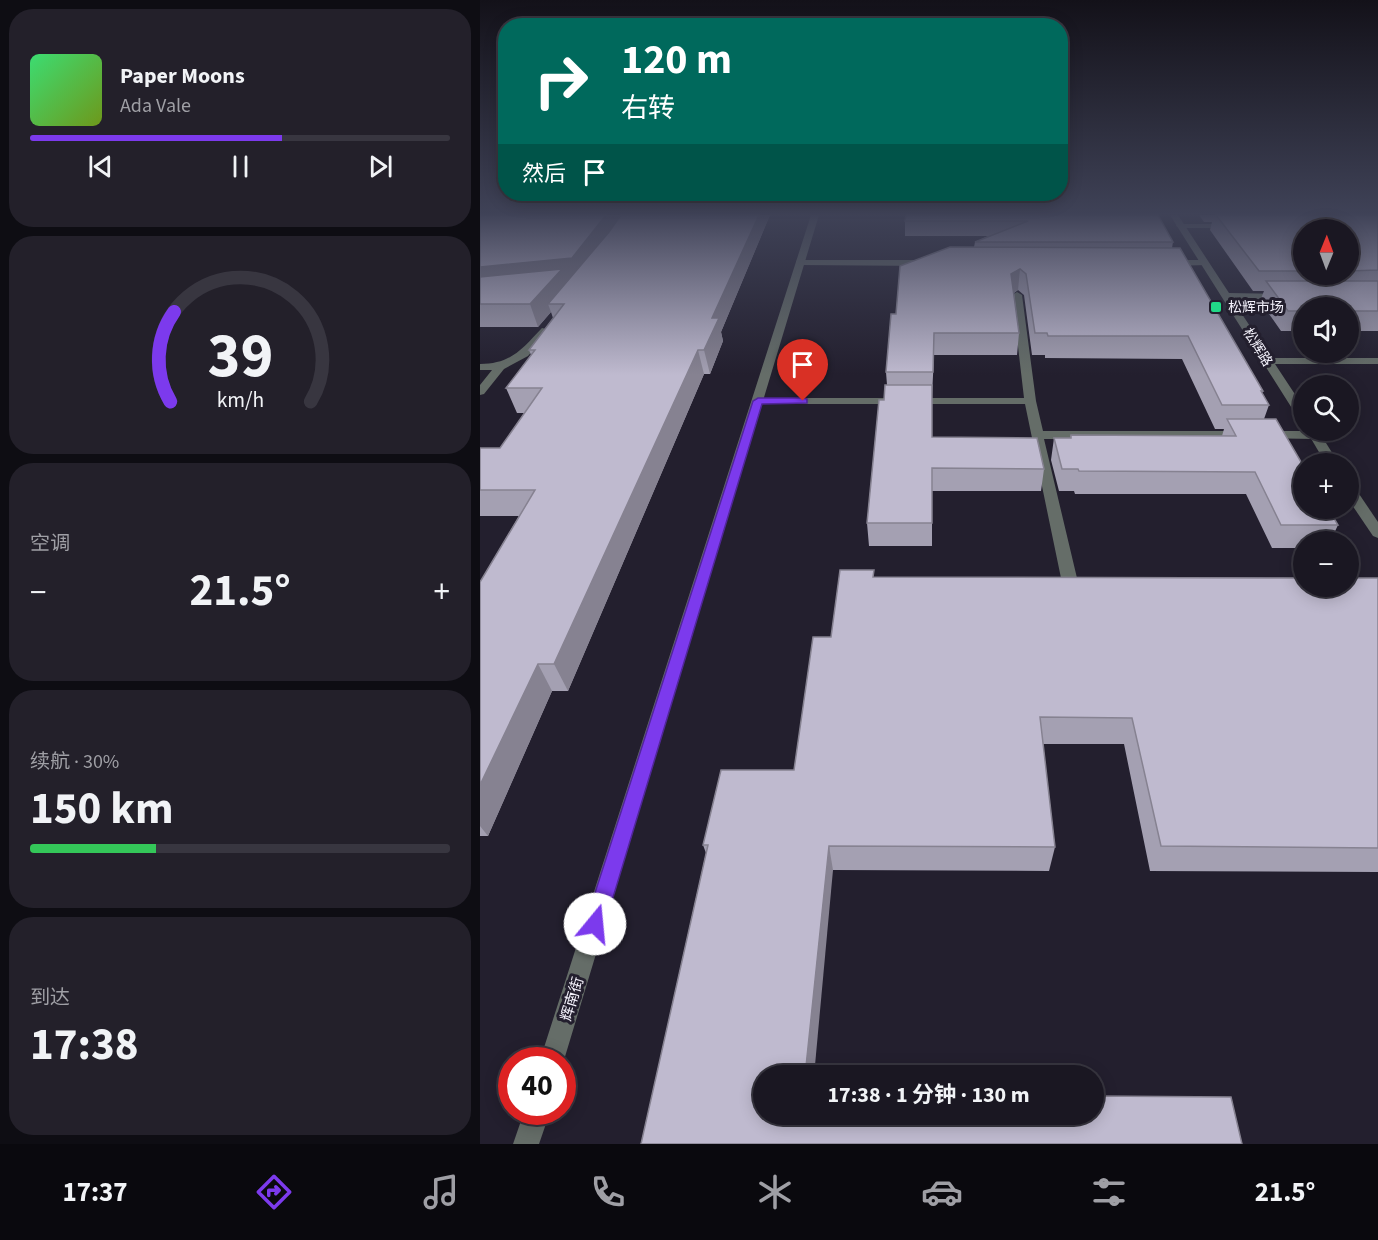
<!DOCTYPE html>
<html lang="zh">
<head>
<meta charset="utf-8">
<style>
	:root { --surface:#1a1722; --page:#23202a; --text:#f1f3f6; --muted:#9f9fa5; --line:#383640; --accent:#7c3aed }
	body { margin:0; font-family:"Source Sans 3","Noto Sans SC",sans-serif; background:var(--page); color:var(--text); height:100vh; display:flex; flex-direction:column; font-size:22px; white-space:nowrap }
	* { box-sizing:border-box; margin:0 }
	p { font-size:20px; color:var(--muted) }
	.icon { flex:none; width:33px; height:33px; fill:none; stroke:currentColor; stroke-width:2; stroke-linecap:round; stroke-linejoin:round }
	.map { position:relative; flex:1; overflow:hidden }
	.side { display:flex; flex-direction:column; gap:9px; padding:9px; background:#0e0d13; width:480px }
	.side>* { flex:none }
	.top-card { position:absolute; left:18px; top:18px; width:570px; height:183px; border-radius:24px; box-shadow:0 3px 15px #0003,0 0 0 2px var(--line); background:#00695c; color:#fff; overflow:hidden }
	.needle { width:39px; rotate:1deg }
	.fabs { position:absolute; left:813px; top:219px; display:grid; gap:12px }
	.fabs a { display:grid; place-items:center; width:66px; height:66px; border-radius:50%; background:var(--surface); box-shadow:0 3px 15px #0003,0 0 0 2px var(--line); font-size:30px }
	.speed { position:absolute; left:18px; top:1047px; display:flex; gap:12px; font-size:30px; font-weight:700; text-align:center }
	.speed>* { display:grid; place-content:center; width:78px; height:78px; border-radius:50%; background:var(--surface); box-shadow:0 3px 15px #0003,0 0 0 2px var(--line); line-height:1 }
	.speed .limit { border:9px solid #d22; background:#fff; color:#111 }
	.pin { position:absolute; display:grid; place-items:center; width:51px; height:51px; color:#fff; margin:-62px -26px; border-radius:50% 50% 50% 0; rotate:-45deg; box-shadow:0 0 6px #0007 }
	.pin .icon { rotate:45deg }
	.me { position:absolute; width:66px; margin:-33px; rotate:17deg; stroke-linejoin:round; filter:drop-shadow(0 0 4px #0008) }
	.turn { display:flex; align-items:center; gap:21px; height:126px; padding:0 24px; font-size:27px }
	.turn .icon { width:78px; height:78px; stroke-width:2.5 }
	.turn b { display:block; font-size:42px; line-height:51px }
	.then { display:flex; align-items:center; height:57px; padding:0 24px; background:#0003; gap:12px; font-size:22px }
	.big { font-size:45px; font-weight:700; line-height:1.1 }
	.side .tile { flex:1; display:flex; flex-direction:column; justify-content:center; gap:9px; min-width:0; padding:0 21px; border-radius:24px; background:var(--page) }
	.side .dial { align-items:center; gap:0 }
	.dial svg { height:156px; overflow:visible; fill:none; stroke:var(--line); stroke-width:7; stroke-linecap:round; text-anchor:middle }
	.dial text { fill:var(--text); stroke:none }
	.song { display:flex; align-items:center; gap:18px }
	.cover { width:72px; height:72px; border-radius:9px; background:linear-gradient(135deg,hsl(140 70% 55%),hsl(80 70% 35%)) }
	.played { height:6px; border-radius:3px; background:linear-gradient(90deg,var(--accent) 60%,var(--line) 60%) }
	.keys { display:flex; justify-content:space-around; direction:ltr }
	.heat { display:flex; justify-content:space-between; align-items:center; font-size:33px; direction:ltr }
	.charge { height:9px; border-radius:4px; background:linear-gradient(90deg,#34c759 30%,var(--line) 0) }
	.trip { position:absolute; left:273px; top:1065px; width:351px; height:60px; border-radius:30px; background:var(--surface); box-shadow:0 3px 15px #0003,0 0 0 2px var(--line); font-weight:700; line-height:60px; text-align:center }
	.tabs { display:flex; height:96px; justify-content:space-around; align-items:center; background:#0a090e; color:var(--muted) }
	.tabs .icon { width:42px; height:42px }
	.tabs .current { color:var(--accent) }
	.tabs b { font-size:27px; color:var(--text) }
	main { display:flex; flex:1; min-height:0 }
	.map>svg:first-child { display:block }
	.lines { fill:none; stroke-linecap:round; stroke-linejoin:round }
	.service { fill:#656d68; fill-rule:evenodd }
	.minor { fill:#656d68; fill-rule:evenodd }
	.tertiary { fill:#656d68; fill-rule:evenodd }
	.wall { fill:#a4a0b2; fill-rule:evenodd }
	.shaded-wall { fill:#868291 }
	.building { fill:#bfbacf; stroke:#868291; stroke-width:1.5 }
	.route { fill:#7c3aed; stroke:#51269a; stroke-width:1.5 }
	.poi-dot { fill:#21d887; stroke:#231f2e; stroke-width:2 }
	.labels { text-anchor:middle; stroke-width:6; stroke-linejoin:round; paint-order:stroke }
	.far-poi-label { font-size:14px; fill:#f4f2fc; stroke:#231f2e; text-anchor:start }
	.far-street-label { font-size:14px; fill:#f4f2fc; stroke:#231f2e }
	.street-label { font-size:15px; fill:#f4f2fc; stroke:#231f2e }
</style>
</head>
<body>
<main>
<section class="side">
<div class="tile">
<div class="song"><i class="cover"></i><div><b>Paper Moons</b><p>Ada Vale</p></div></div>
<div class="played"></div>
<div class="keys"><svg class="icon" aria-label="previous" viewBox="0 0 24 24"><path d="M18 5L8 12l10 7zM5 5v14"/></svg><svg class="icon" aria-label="pause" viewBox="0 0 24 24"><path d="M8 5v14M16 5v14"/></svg><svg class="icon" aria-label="next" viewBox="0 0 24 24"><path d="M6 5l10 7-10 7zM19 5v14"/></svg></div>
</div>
<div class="tile dial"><svg viewBox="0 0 100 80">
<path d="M14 69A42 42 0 1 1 86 69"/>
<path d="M14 69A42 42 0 0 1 16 23" stroke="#7c3aed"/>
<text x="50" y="56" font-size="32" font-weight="700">39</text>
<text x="50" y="72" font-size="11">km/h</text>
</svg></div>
<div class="tile"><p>空调</p>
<div class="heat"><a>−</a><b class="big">21.5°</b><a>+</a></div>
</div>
<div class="tile"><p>续航 · 30%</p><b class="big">150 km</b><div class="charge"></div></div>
<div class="tile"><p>到达</p><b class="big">17:38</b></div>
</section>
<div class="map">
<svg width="898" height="1144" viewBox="0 0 898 1144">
	<rect width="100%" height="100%" fill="#231f2e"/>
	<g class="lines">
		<g class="service">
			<path d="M 697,224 L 751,224 L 755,226 L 751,228 L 700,228 L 696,226 Z"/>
			<path d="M 317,260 L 449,260 L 453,263 L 449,266 L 320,265 L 316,262 Z"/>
			<path d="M 724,260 L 727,261 L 727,265 L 689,266 L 685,263 L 689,260 Z"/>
			<path d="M 537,292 L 542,295 L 556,401 L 563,431 L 761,431 L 767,435 L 761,439 L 564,439 L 597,578 L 589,583 L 581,578 L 545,404 L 278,404 L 272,401 L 278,398 L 544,398 L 532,295 Z"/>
			<path d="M 62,328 L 71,330 L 48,356 L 24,369 L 4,394 L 0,395 L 0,385 L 12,370 L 0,370 L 0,364 C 31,364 42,349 62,328 Z"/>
			<path d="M 785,431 L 835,431 L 841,435 L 835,439 L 781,438 L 781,432 Z"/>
		</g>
		<g class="minor">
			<path d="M 690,215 L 698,215 L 749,293 L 805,294 L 807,296 L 802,299 L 752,299 L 791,358 L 898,358 L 898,364 L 795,364 L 824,408 L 824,421 L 820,421 Z"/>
			<path d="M 826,430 L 838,430 L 859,464 L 846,464 Z"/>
			<path d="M 868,484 L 873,485 L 898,522 L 898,538 L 893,536 L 868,499 Z"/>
		</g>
		<g class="tertiary">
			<path d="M 331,215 L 339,215 L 84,1060 L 82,1065 L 82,1060 L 60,1060 Z"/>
			<path d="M 44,1112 L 70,1112 L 59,1144 L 33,1144 Z"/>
		</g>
	</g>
	<g class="wall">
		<path d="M 0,215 L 290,215 L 241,332 L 243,341 L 230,374 L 224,374 L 88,691 L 72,691 L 8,836 L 0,836 L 0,582 L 39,516 L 0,516 L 0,448 L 20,448 L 45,413 L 37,413 L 26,388 L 51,355 L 49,350 L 73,318 L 71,312 L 58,327 L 0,327 Z"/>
		<path d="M 678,215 L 693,242 L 692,248 L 783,391 L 782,393 L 789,405 L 784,419 L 858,525 L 850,542 L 824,542 L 824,548 L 792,548 L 766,494 L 595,494 L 594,491 L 579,491 L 571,460 L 574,438 L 590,438 L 591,435 L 742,436 L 744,429 L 735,429 L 702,359 L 565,358 L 565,355 L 552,355 L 544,295 L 538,290 L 534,293 L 539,333 L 537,355 L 454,355 L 452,396 L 452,437 L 564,469 L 561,491 L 452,491 L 452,546 L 389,546 L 387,523 L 407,385 L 406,372 L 416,314 L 494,247 L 495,242 L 508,236 L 425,236 L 425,221 Z"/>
		<path d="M 719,215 L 898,215 L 898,331 L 868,331 L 868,308 L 824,308 L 824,331 L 801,331 L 780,301 L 784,291 L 773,291 L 730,230 L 732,222 L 724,222 ZM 824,230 L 868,230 L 868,274 L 824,274 Z"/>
		<path d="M 394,577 L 898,578 L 898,872 L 670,871 L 644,744 L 563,744 L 575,847 L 569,871 L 353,870 L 161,1144 L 226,853 L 223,845 L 314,770 L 351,637 Z"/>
	</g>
	<g class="shaded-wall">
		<path d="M 126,215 L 146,215 L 99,280 L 86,281 L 90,291 L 68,304 L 71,312 L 58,327 L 50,304 L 0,290 L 0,267 Z"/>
		<path d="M 279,215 L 290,215 L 241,332 L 243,341 L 230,374 L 224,350 L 232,318 Z"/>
		<path d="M 540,269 L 538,290 L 530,295 L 531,274 Z"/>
		<path d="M 218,350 L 224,374 L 88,691 L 74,664 Z"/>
		<path d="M 58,664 L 72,691 L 8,836 L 0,826 L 0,785 Z"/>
		<path d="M 349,846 L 353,870 L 334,1076 L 325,1076 Z"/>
	</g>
	<g class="building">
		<path d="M 0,215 L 126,215 L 92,258 L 0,267 Z"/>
		<path d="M 141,215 L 279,215 L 232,318 L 239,318 L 224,350 L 218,350 L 74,664 L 58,664 L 0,785 L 0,582 L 55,490 L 0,490 L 0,448 L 20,448 L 62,388 L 26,388 L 55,350 L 49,350 L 84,304 L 68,304 L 129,232 Z"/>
		<path d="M 426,215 L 678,215 L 693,242 L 495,242 L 548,221 L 425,221 Z"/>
		<path d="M 736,215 L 898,215 L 898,270 L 868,271 L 868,230 L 824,230 L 824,271 L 779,271 Z"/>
		<path d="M 470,247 L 700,248 L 783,391 L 781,391 L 789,405 L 742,405 L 708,336 L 568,336 L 567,333 L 555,333 L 546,274 L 540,269 L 531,274 L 539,333 L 454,333 L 453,372 L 406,372 L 411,314 L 416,314 L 420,266 Z"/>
		<path d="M 82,269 L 50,304 L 0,304 L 0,277 Z"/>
		<path d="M 786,281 L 898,281 L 898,311 L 868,311 L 868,308 L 824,308 L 824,311 L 808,311 Z"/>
		<path d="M 405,385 L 452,385 L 452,437 L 557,438 L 564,469 L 452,468 L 452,523 L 387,523 L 399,400 L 404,400 Z"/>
		<path d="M 747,419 L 796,419 L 824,467 L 824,508 L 848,508 L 858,525 L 801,525 L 775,472 L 599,471 L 598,469 L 582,469 L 574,438 L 591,438 L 591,435 L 756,436 Z"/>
		<path d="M 360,570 L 394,570 L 393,577 L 824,578 L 824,586 L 868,586 L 868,578 L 898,578 L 898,848 L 681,846 L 652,718 L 560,717 L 575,847 L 349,846 L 325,1076 L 284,1076 L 284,1114 L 614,1114 L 614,1096 L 751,1097 L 762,1144 L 161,1144 L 228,845 L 223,845 L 241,770 L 314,770 L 333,637 L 351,637 Z"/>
	</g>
	<linearGradient id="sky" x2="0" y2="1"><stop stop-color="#131119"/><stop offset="0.57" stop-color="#3f4257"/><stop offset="1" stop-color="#3f4257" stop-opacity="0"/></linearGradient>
	<rect width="898" height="375" fill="url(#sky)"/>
	<path class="route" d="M 323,398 L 327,399 L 327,403 L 282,404 L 125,924 L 122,931 L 115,934 L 108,931 L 105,924 L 273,401 L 278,398 Z"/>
	<rect class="poi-dot" x="730" y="301" width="12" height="12" rx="3"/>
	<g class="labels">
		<g class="far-poi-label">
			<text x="748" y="312">松辉市场</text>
		</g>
		<g class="far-street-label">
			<text transform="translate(778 347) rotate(58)" y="5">松辉路</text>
		</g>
		<g class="street-label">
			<text transform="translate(92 999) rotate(-73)" y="5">辉南街</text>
		</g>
	</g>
</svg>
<div class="fabs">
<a><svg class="needle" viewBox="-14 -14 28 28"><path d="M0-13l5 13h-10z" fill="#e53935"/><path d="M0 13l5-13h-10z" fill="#9f9fa5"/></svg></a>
<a><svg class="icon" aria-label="sound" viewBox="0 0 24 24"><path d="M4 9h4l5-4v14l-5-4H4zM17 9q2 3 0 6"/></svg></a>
<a><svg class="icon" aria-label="search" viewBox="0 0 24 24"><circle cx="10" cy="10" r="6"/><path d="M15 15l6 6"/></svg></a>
<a>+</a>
<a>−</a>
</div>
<div class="speed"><div class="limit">40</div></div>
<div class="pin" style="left:323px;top:401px;background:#d93025"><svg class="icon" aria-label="arrive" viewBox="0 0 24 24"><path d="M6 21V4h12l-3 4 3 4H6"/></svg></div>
<svg class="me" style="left:115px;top:924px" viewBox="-20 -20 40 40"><circle r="19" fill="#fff"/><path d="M0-13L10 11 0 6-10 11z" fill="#7c3aed"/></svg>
<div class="trip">17:38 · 1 分钟 · 130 m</div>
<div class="top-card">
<div class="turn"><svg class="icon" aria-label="right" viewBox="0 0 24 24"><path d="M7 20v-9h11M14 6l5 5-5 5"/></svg><div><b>120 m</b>右转</div></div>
<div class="then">然后<svg class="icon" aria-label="arrive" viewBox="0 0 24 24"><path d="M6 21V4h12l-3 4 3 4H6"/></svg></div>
</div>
</div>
</main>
<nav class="tabs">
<b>17:37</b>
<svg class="icon current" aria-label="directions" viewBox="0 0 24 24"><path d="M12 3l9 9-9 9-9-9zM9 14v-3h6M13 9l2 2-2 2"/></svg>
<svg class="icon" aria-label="music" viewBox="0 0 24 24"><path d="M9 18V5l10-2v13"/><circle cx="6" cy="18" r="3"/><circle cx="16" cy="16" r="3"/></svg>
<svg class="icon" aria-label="phone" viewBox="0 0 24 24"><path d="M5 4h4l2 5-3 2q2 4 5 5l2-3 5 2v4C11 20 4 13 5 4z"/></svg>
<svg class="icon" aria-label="climate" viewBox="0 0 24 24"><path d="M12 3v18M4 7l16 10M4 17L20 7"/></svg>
<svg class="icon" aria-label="car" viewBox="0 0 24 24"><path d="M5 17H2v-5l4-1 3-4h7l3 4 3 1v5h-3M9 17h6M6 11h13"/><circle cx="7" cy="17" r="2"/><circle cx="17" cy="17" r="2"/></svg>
<svg class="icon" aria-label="filters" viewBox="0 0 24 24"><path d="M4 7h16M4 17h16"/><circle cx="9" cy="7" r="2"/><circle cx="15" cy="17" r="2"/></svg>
<b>21.5°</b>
</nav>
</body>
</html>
